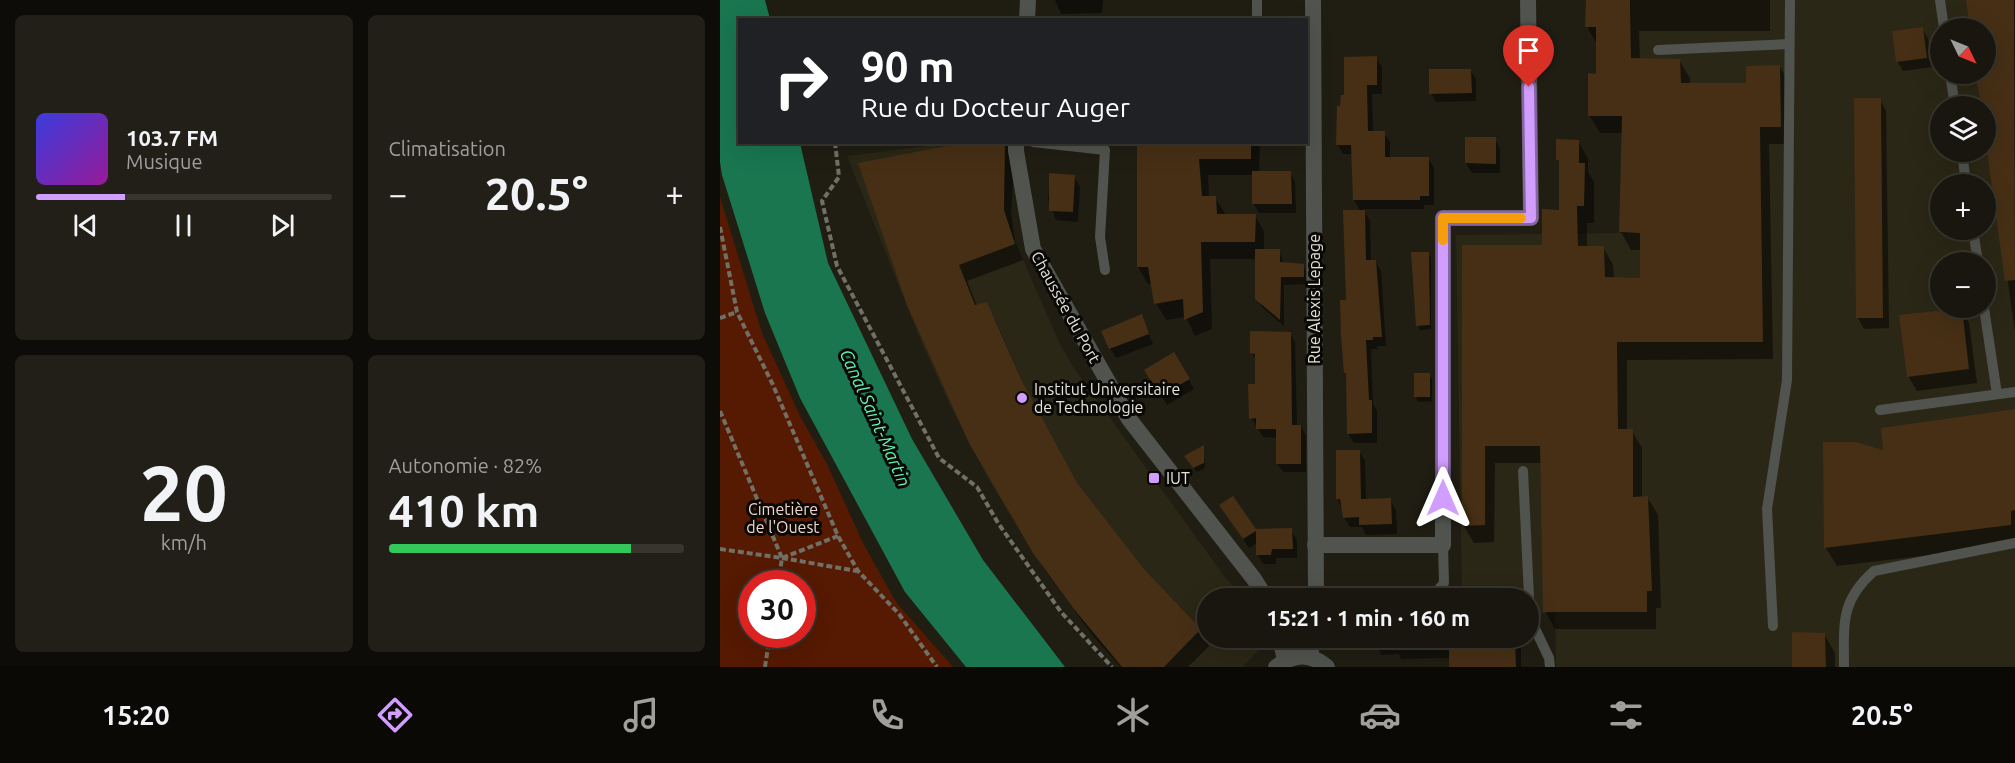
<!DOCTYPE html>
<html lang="fr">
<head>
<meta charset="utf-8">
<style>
	:root { --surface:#18160e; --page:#211f17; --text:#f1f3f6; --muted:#9f9f9e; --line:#36352e; --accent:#d19dfe }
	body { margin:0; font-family:Ubuntu,sans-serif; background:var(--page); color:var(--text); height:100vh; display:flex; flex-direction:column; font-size:22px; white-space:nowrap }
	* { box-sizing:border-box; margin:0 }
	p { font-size:20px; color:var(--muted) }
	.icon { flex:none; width:33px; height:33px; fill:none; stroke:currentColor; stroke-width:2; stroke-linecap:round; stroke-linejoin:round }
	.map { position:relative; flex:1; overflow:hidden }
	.sheet { display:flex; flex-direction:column; gap:15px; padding:15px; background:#0d0c08; width:720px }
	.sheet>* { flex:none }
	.hud { position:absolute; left:18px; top:18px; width:570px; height:126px; border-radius:0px; box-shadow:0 6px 24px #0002,0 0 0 2px var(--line); background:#202124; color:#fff; overflow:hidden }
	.needle { width:39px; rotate:133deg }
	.controls { position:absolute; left:1210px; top:18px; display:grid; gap:12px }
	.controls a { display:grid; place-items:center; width:66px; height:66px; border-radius:50%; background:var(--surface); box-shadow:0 6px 24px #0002,0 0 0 2px var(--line); font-size:30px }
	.speed { position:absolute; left:18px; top:570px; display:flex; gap:12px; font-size:30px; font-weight:700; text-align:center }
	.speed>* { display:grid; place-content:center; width:78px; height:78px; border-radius:50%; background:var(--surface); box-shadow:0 6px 24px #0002,0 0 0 2px var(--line); line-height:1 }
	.speed .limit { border:9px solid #d22; background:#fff; color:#111 }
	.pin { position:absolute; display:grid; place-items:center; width:51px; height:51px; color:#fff; margin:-62px -26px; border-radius:50% 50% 50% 0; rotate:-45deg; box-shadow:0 0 6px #0007 }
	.pin .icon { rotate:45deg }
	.me { position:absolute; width:66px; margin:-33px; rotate:0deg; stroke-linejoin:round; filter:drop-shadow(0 0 4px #0008) }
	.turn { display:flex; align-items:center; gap:21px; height:126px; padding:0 24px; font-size:27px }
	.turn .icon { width:78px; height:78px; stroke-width:2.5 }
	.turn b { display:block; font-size:42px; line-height:51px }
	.big { font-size:45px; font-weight:700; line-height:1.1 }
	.sheet .card { flex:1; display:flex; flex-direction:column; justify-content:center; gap:9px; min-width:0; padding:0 21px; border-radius:9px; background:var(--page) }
	.sheet .dial { align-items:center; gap:0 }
	.dial b { font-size:78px; line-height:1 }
	.song { display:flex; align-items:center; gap:18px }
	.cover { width:72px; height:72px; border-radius:9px; background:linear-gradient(135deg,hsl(240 70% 55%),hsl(300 70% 35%)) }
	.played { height:6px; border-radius:3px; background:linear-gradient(90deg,var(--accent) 30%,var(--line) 30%) }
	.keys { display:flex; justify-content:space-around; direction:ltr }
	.heat { display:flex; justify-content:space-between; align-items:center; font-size:33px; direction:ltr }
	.charge { height:9px; border-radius:4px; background:linear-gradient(90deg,#34c759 82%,var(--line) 0) }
	.sheet .tiles { flex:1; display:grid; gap:15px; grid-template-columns:repeat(2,1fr) }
	.trip { position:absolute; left:477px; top:588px; width:342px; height:60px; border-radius:30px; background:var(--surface); box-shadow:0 6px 24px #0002,0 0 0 2px var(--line); font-weight:700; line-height:60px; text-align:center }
	.tab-bar { display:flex; height:96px; justify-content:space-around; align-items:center; background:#0a0906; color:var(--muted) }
	.tab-bar .icon { width:42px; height:42px }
	.tab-bar .on { color:var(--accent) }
	.tab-bar b { font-size:27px; color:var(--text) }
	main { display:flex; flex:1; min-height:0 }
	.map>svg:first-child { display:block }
	.built { fill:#2a2716; fill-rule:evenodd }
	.green { fill:#561902; fill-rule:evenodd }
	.water { fill:#19764f }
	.shadow { fill:#0007 }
	.building { fill:#462f15 }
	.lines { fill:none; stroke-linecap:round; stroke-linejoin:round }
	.path { stroke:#717066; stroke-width:4; stroke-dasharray:6 3; stroke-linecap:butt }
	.service { stroke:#50534e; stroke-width:10 }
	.minor { stroke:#50534e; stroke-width:16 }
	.route-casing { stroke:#8866a5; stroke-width:15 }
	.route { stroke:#d19dfe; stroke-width:10 }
	.slow { stroke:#f59e0b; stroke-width:10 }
	.poi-dot { fill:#d19dfe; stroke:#090804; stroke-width:2 }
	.labels { text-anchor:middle; stroke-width:6; stroke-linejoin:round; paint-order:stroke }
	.street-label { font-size:16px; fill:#e3e2db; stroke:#090804 }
	.poi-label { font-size:16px; fill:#e3e2db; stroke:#090804; text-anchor:start }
	.park-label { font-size:16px; fill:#efd4cc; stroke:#090804 }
	.water-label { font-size:18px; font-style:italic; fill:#60f5b1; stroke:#090804 }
</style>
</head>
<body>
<main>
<section class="sheet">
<div class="tiles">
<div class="card">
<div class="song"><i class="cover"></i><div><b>103.7 FM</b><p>Musique</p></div></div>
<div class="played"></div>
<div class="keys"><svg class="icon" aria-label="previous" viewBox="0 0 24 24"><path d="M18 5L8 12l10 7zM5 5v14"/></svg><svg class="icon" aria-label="pause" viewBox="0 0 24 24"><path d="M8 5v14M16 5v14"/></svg><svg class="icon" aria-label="next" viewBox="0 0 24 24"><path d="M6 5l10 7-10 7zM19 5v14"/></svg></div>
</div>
<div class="card"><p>Climatisation</p>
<div class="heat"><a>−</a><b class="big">20.5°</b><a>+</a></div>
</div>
<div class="card dial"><b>20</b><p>km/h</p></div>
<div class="card"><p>Autonomie · 82%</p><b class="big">410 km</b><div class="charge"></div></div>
</div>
</section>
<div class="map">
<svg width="1295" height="667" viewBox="0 0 1295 667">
	<rect width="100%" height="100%" fill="#201e13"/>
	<g class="built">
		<path d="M 911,0 L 1295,0 L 1295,667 L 836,667 L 835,613 L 809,613 L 808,598 L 742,598 L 736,235 L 912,233 ZM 1221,28 L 1266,28 L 1266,74 L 1221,74 ZM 1221,106 L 1266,106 L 1266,152 L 1221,152 ZM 1221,184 L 1266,184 L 1266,230 L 1221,230 ZM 1221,262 L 1266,262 L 1266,308 L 1221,308 Z"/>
		<path d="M 232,143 L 286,143 L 283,196 L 287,223 L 339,342 L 354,368 L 504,576 L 523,598 L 488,598 L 488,638 L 542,638 L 542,646 L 523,667 L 402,667 L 353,608 L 313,553 L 268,478 L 231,407 L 201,341 L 127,156 Z"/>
	</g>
	<path class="green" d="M 0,197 L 42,333 L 80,416 L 107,464 L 144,545 L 176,602 L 233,667 L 0,667 ZM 32,584 L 82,584 L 82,634 L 32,634 Z"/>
	<path class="water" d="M 0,0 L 45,0 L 50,19 L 20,20 L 20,142 L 80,143 L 108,263 L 192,439 L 263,560 L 345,667 L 246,667 L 185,592 L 80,398 L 45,313 L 2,175 L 0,162 Z"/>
	<g class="shadow">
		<path d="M 335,0 L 383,0 L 382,13 L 341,14 Z"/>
		<path d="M 868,0 L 1050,0 L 1050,31 L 919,31 L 920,60 L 959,60 L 970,78 L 970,85 L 1027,85 L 1060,67 L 1070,84 L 1070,144 L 1049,144 L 1053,359 L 907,360 L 907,431 L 912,431 L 922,448 L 922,498 L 927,497 L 938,515 L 941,608 L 936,608 L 936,629 L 835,629 L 825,611 L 822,463 L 775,463 L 774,542 L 754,543 L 744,526 L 743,246 L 824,247 L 841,211 L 841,165 L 838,160 L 858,141 L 868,159 L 868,172 L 874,182 L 874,223 L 867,223 L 867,247 L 883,247 L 893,265 L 894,279 L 921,279 L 921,250 L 911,250 L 901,232 L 903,133 L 880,133 L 870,116 L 878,75 L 877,45 L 867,26 Z"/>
		<path d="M 1248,0 L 1295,0 L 1295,332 L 1266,127 L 1266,106 L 1263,106 L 1258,74 L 1266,74 L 1266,28 L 1252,28 Z"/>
		<path d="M 1202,29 L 1208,39 L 1212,67 L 1183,71 L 1177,61 Z"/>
		<path d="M 656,58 L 662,67 L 662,94 L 652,94 L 653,133 L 664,133 L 670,142 L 670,159 L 708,158 L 714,168 L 714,205 L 704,205 L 704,209 L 643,209 L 650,221 L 651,261 L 655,261 L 661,271 L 666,346 L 657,346 L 658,349 L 651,349 L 653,404 L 657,411 L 657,443 L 634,443 L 628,434 L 628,377 L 625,373 L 627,301 L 641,212 L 634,200 L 633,154 L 623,154 L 618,145 L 622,107 L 626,96 Z"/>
		<path d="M 751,71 L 756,79 L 756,101 L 716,102 L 711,93 Z"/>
		<path d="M 1160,99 L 1166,111 L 1169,328 L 1144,329 L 1138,318 Z"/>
		<path d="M 775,139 L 780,149 L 780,173 L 752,173 L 746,163 Z"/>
		<path d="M 256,142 L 289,142 L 295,153 L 291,213 L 295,241 L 303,260 L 247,281 L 257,306 L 266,303 L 275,319 L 310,399 L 358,486 L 423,570 L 480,630 L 489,646 L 468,667 L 401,667 L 374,637 L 324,569 L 293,519 L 240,421 L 188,305 Z"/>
		<path d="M 418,142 L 540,142 L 539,172 L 570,173 L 575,182 L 576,213 L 539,213 L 534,204 L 534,175 L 488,175 L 489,198 L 495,198 L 506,215 L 535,215 L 544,232 L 544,251 L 559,251 L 564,264 L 583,266 L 588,274 L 588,284 L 564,285 L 564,326 L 542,307 L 537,299 L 537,259 L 490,259 L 492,329 L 475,336 L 466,317 L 446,320 L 436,303 L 432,284 L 428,284 L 418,267 Z"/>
		<path d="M 330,174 L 354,177 L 360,187 L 358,222 L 336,220 L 328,200 Z"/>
		<path d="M 709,254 L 711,258 L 711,329 L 700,330 L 698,325 Z"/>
		<path d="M 1241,308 L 1249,323 L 1257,383 L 1197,391 L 1188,376 L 1180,316 Z"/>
		<path d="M 421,316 L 433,344 L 396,358 L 390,348 Z"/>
		<path d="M 570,333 L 575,342 L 577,426 L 581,426 L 586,436 L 586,472 L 563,472 L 557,463 L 557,438 L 543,437 L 531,418 L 537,385 L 537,361 L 532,353 Z"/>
		<path d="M 454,354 L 474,389 L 447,405 L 426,370 Z"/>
		<path d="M 696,375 L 709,375 L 712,379 L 712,401 L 698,402 L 696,397 Z"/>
		<path d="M 1295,411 L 1295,545 L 1117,566 L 1106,548 L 1165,452 Z"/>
		<path d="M 483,447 L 485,468 L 477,472 L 468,461 Z"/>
		<path d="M 639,451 L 645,461 L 646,500 L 670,500 L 676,510 L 677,534 L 646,535 L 642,527 L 630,527 L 624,517 L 618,499 Z"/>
		<path d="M 501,506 L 535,530 L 571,530 L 577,540 L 577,558 L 556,558 L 556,564 L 543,564 L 537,554 L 537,543 L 529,548 Z"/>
		<path d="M 1104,634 L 1115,653 L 1115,667 L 1074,667 Z"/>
		<path d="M 655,638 L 801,638 L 801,667 L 729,667 L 729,658 L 681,659 L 679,654 L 661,655 Z"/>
	</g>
	<g class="building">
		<path d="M 866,0 L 910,0 L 911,58 L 960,59 L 961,83 L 1026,83 L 1026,66 L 1060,65 L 1061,127 L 1040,127 L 1043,342 L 897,342 L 898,429 L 913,429 L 913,497 L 928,496 L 932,591 L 927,591 L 927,612 L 823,612 L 820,446 L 765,446 L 765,525 L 742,526 L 742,245 L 822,245 L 822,209 L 839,210 L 839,160 L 836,160 L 836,139 L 859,140 L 859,163 L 865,163 L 864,206 L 857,206 L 858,246 L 884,246 L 885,277 L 920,278 L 920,233 L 899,232 L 902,116 L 868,116 L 868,73 L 876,74 L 876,27 L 865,27 Z"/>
		<path d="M 1246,0 L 1294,0 L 1295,280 L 1285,281 L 1266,144 L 1266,106 L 1261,106 L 1256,74 L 1266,74 L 1266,28 L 1250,28 Z"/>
		<path d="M 1203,27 L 1207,58 L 1176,62 L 1172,31 Z"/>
		<path d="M 657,56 L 657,85 L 647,85 L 648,131 L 665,131 L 665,157 L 709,157 L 709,196 L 700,196 L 700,200 L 633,200 L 631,145 L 616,145 L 617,106 L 620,106 L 621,95 L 624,95 L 624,57 Z"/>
		<path d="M 709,69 L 751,69 L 752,93 L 709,94 Z"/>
		<path d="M 1134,98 L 1161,98 L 1163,318 L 1136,318 Z"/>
		<path d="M 745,137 L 776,137 L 776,164 L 745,163 Z"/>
		<path d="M 248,142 L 285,142 L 284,210 L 295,244 L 239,265 L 255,305 L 267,302 L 302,381 L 357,483 L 424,569 L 481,629 L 444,667 L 402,667 L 353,608 L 313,553 L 249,443 L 187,305 L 138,163 Z"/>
		<path d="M 417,142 L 531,142 L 531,159 L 479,159 L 482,196 L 496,196 L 497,214 L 536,214 L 535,242 L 481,242 L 483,312 L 464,320 L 463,299 L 434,304 L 428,267 L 417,267 Z"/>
		<path d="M 532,171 L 571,171 L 572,204 L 532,204 Z"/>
		<path d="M 329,173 L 355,175 L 353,212 L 329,211 Z"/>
		<path d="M 623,210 L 645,210 L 646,260 L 656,260 L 662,337 L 653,337 L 653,340 L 646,340 L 649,400 L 652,400 L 652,433 L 627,434 L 626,373 L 624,373 L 621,337 L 620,300 L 626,300 Z"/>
		<path d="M 535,249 L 560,249 L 560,262 L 584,264 L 584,277 L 561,277 L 560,320 L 535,299 Z"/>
		<path d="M 691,252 L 709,252 L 710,325 L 696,326 Z"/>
		<path d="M 1242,308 L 1249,369 L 1187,377 L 1179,315 Z"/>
		<path d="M 422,314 L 429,334 L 389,349 L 381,331 Z"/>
		<path d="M 530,331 L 571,332 L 572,425 L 581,425 L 581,464 L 556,464 L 556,429 L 536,429 L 536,418 L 529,419 L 528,384 L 535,384 L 535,354 L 530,353 Z"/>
		<path d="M 454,352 L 470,379 L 440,396 L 424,370 Z"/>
		<rect x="694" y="373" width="16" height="24"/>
		<path d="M 1295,409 L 1295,510 L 1291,511 L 1291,525 L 1104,548 L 1103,442 L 1136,442 L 1163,450 L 1161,428 Z"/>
		<path d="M 484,445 L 484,463 L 473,468 L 464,456 Z"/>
		<path d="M 616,450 L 640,450 L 641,499 L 671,498 L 672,524 L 639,525 L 639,517 L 623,518 L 620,499 L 616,499 Z"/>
		<path d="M 513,496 L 536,529 L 572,528 L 573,549 L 552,549 L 551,555 L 536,555 L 536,531 L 523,539 L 499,505 Z"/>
		<path d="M 1072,632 L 1105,633 L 1106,667 L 1072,667 Z"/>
		<path d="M 729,638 L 795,638 L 796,667 L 729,667 Z"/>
	</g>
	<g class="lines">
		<g class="path">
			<path d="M 115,142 L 119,177 L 102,201 L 117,266 L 219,458 L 257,487 L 278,523 L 341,612 L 392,667"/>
			<path d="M 0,227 L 17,312 L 53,385 L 118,536 L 138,571 L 179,614 L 217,667"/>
			<path d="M 0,318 L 17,312"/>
			<path d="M 0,411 L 62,558 L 58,584"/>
			<path d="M 0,549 L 62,558 L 118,536"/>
			<path d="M 62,558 L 137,571"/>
			<path d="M 45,667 L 50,634"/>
		</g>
		<g class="service">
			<path d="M 537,0 L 537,20"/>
			<path d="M 1220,0 L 1224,28"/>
			<path d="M 938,50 L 1069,44"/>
			<path d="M 1230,74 L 1235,106"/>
			<path d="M 313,142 L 385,150 L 380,237 L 385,270"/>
			<path d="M 1242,152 L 1246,184"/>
			<path d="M 1253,230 L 1258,262"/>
			<path d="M 1264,308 L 1277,394"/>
			<path d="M 1160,410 L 1295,392"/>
			<path d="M 803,471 L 810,618 L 829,658 L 830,667"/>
			<path d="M 711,598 L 724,583 L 723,545"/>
			<path d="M 1053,626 L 1047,509 L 1067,380 L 1070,0"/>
			<path d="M 1124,667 C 1124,624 1120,601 1154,571 L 1295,543"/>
		</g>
		<g class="minor">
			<path d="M 593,0 L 596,598"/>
			<path d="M 307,20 L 308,0"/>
			<path d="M 296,142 L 296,151 L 313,249 L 409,419 L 534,579 L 546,598"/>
			<path d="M 595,545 L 723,545 L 723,218 L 811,218 L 808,0"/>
			<path d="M 560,638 L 565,660"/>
			<path d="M 589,657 L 594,638"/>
			<path d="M 556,667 C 573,654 590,652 607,667"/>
		</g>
	</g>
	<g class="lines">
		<defs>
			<path id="route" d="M 723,498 L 723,218 L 811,218 L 809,87"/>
		</defs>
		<use href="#route" class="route-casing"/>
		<use href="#route" class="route"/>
		<path class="slow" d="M 723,240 L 723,218 L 801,218"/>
	</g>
	<g class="poi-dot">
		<circle cx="302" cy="398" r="6"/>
		<rect x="428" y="472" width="12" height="12" rx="3"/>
	</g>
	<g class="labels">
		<g class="street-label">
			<text transform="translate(594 299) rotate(-90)" y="6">Rue Alexis Lepage</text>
			<text transform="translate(346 307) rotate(61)" y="6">Chaussée du Port</text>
		</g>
		<g class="poi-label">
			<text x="314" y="395">Institut Universitaire<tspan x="314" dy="18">de Technologie</tspan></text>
			<text x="446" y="484">IUT</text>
		</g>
		<g class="park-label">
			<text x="63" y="515">Cimetière<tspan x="63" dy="18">de l'Ouest</tspan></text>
		</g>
		<g class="water-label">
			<text transform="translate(155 418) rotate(66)" y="6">Canal Saint-Martin</text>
		</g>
	</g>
</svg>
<div class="controls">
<a><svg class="needle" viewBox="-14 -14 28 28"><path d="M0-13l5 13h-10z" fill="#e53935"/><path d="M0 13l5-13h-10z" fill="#9f9f9e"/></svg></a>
<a><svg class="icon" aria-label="layers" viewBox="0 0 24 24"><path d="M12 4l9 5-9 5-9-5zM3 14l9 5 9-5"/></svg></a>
<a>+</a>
<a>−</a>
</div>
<div class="speed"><div class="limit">30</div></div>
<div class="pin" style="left:809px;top:87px;background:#d93025"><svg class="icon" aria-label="arrive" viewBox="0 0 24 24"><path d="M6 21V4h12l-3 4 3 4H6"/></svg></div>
<svg class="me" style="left:723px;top:498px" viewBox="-20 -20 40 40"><path d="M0-17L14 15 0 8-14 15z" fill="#d19dfe" stroke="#fff" stroke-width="4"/></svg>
<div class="trip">15:21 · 1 min · 160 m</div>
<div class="hud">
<div class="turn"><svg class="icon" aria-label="right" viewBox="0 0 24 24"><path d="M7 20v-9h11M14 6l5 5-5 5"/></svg><div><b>90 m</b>Rue du Docteur Auger</div></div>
</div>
</div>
</main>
<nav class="tab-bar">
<b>15:20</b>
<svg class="icon on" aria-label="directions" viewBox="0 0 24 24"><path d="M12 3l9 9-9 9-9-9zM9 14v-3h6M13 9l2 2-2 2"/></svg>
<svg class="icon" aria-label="music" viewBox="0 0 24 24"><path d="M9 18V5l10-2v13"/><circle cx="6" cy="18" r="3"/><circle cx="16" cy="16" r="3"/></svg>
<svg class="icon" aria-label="phone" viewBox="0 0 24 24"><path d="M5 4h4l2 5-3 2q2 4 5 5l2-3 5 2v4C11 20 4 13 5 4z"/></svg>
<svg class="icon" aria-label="climate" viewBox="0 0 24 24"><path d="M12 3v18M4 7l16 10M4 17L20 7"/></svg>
<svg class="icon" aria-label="car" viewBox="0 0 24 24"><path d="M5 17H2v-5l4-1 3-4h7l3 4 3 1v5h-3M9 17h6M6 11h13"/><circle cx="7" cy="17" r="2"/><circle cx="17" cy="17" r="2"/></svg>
<svg class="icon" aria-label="filters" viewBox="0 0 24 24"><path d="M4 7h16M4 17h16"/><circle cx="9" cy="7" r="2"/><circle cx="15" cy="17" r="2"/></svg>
<b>20.5°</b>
</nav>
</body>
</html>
